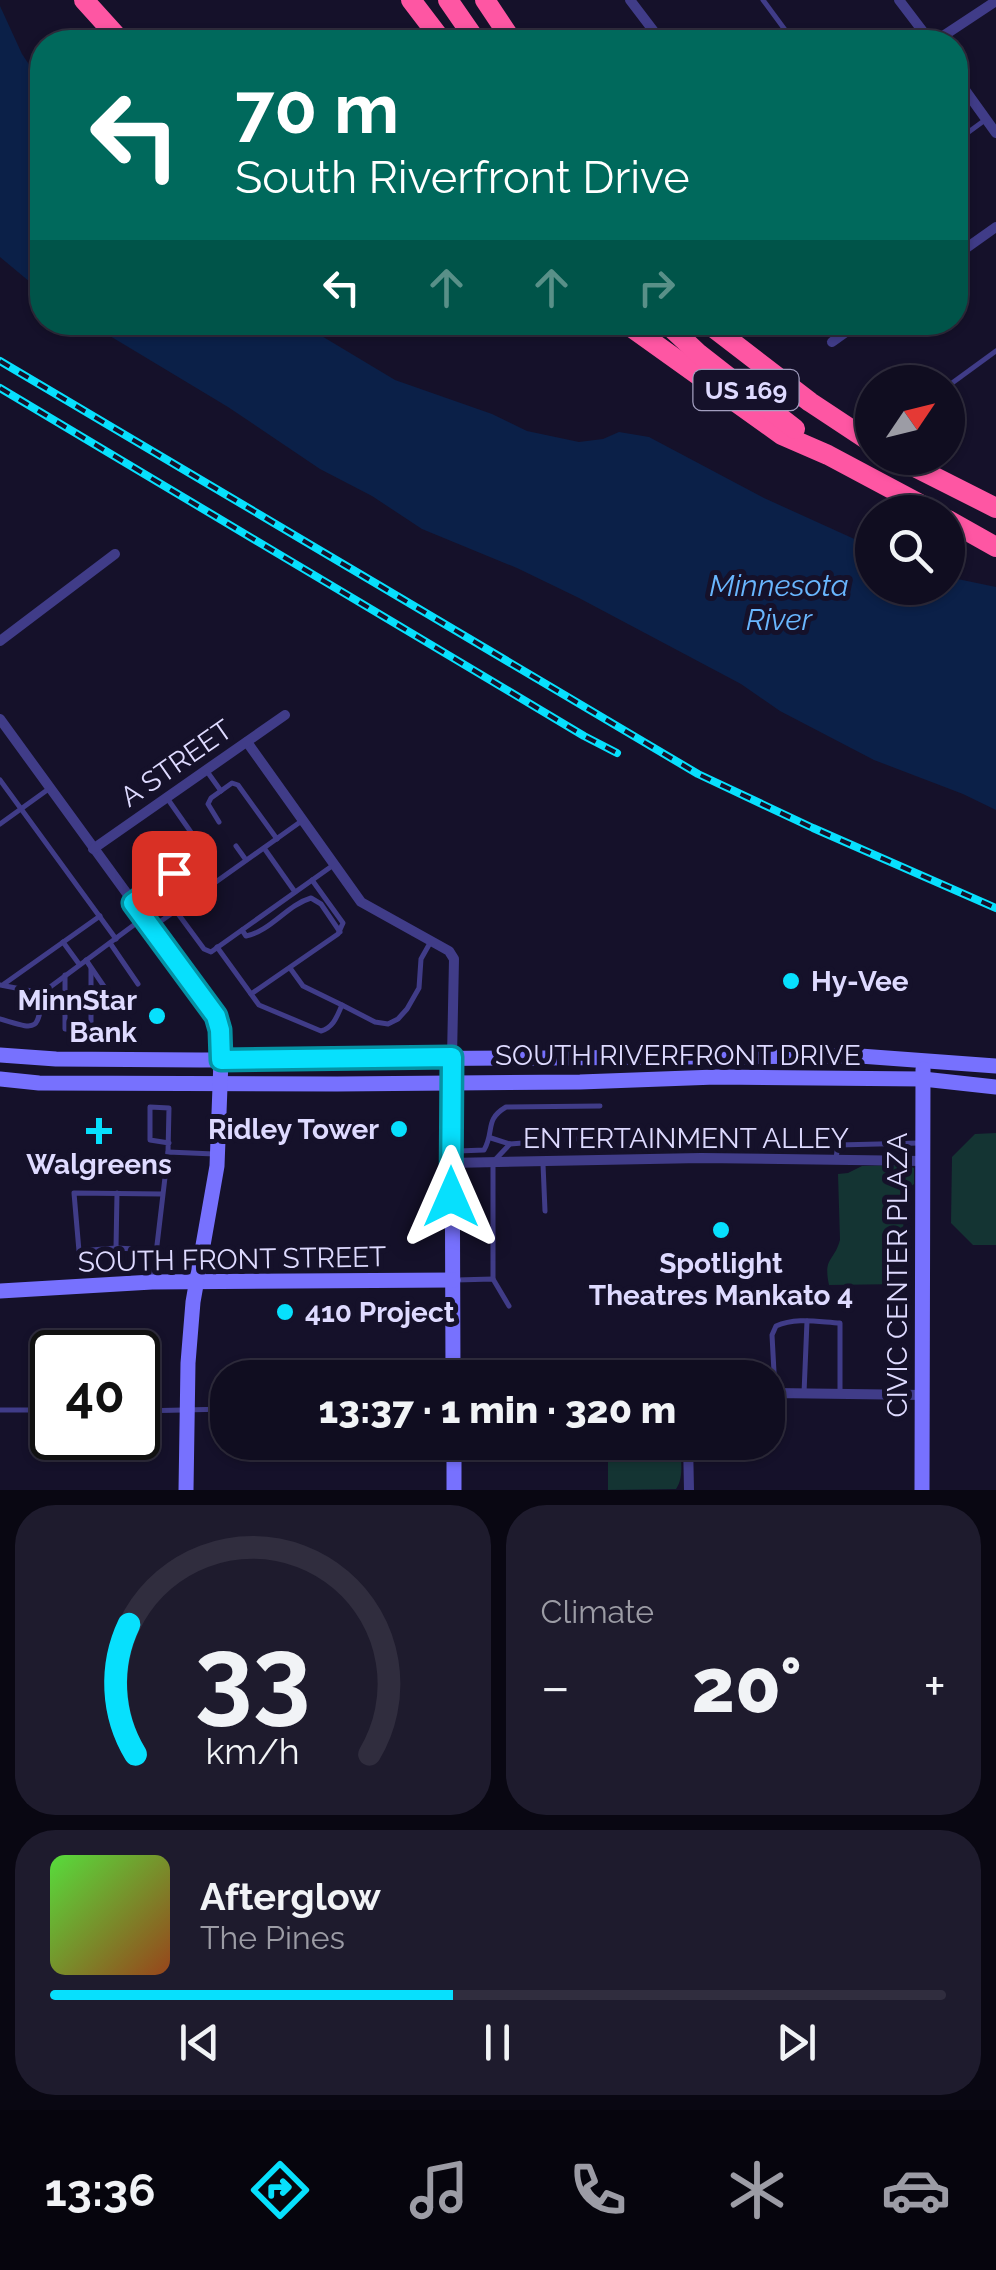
<!DOCTYPE html>
<html lang="en">
<head>
<meta charset="utf-8">
<style>
	:root { --surface:#100d20; --page:#1e1b2d; --text:#f1f3f6; --muted:#9c9ca5; --line:#302d3e; --accent:#07e0fd }
	body { margin:0; font-family:Raleway,sans-serif; background:var(--page); color:var(--text); height:100vh; display:flex; flex-direction:column; font-size:38px; white-space:nowrap }
	* { box-sizing:border-box; margin:0 }
	p { font-size:32px; color:var(--muted) }
	.icon { flex:none; width:55px; height:55px; fill:none; stroke:currentColor; stroke-width:2; stroke-linecap:round; stroke-linejoin:round }
	.map { position:relative; height:1490px; overflow:hidden }
	.sheet { display:flex; flex-direction:column; gap:15px; padding:15px; background:#090712; flex:1 }
	.sheet>* { flex:none }
	.hud { position:absolute; left:30px; top:30px; width:938px; height:305px; border-radius:40px; box-shadow:0 2px 8px #0004,0 0 0 2px var(--line); background:#00695c; color:#fff; overflow:hidden }
	.needle { width:65px; rotate:55deg }
	.tools { position:absolute; left:855px; top:365px; display:grid; gap:20px }
	.tools a { display:grid; place-items:center; width:110px; height:110px; border-radius:50%; background:var(--surface); box-shadow:0 2px 8px #0004,0 0 0 2px var(--line); font-size:50px }
	.speed { position:absolute; left:30px; top:1330px; display:flex; gap:20px; font-size:50px; font-weight:700; text-align:center }
	.speed>* { display:grid; place-content:center; width:130px; height:130px; border-radius:50%; background:var(--surface); box-shadow:0 2px 8px #0004,0 0 0 2px var(--line); line-height:1 }
	.speed .limit { border:5px solid #111; border-radius:15px; background:#fff; color:#111 }
	.pin { position:absolute; display:grid; place-items:center; width:85px; height:85px; color:#fff; margin:-42px; border-radius:20px; box-shadow:0 5px 15px #0006 }
	.me { position:absolute; width:110px; margin:-55px; rotate:0deg; stroke-linejoin:round; filter:drop-shadow(0 0 8px #0008) }
	.turn { display:flex; align-items:center; gap:35px; height:210px; padding:0 40px; font-size:45px }
	.turn .icon { width:130px; height:130px; stroke-width:2.5 }
	.turn b { display:block; font-size:70px; line-height:85px }
	.lanes { display:flex; align-items:center; height:95px; padding:0 40px; background:#0003; justify-content:center; gap:50px; direction:ltr }
	.lanes .off { opacity:.35 }
	.big { font-size:75px; font-weight:800; line-height:1.1 }
	.sheet .tile { flex:1; display:flex; flex-direction:column; justify-content:center; gap:15px; min-width:0; padding:0 35px; border-radius:40px; background:var(--page) }
	.sheet .dial { align-items:center; gap:0 }
	.dial svg { height:260px; overflow:visible; fill:none; stroke:var(--line); stroke-width:7; stroke-linecap:round; text-anchor:middle }
	.dial text { fill:var(--text); stroke:none }
	.song { display:flex; align-items:center; gap:30px }
	.cover { width:120px; height:120px; border-radius:15px; background:linear-gradient(135deg,hsl(110 70% 55%),hsl(20 70% 35%)) }
	.played { height:10px; border-radius:5px; background:linear-gradient(90deg,var(--accent) 45%,var(--line) 45%) }
	.keys { display:flex; justify-content:space-around; direction:ltr }
	.heat { display:flex; justify-content:space-between; align-items:center; font-size:55px; direction:ltr }
	.sheet .tiles { flex:1; display:grid; gap:15px; grid-template-columns:1fr 1fr }
	.tile:last-child { grid-column:span 2 }
	.trip { position:absolute; left:210px; top:1360px; width:575px; height:100px; border-radius:40px; background:var(--surface); box-shadow:0 2px 8px #0004,0 0 0 2px var(--line); font-weight:800; line-height:100px; text-align:center }
	.tab-bar { display:flex; height:160px; justify-content:space-around; align-items:center; background:#06050d; color:var(--muted) }
	.tab-bar .icon { width:70px; height:70px }
	.tab-bar .current { color:var(--accent) }
	.tab-bar b { font-size:45px; color:var(--text) }
	.map>svg:first-child { display:block }
	.green { fill:#143433 }
	.water { fill:#0b2048 }
	.lines { fill:none; stroke-linecap:round; stroke-linejoin:round }
	.lane { stroke:#403c88; stroke-width:5 }
	.street { stroke:#403c88; stroke-width:10 }
	.secondary { stroke:#7771fe; stroke-width:15 }
	.highway { stroke:#fe56a3; stroke-width:20 }
	.rail-casing { stroke:#07e0fd; stroke-width:8 }
	.rail { stroke:#15112a; stroke-width:4; stroke-dasharray:11; stroke-linecap:butt }
	.route-casing { stroke:#0592a4; stroke-width:25 }
	.route { stroke:#07e0fd; stroke-width:18 }
	.poi-dot { fill:#07e0fd; stroke:#15112a; stroke-width:4 }
	.labels { text-anchor:middle; stroke-width:10; stroke-linejoin:round; paint-order:stroke }
	.shield { fill:#15112a; stroke:#a29ebf; stroke-width:2.5 }
	.shield-label { font-size:25px; font-weight:bold; fill:#dedaff }
	.street-label { font-size:28px; fill:#dedaff; stroke:#15112a }
	.poi-label { font-size:28px; font-weight:bold; fill:#dedaff; stroke:#15112a; text-anchor:start }
	.water-label { font-size:30px; font-style:italic; fill:#69b6fe; stroke:#15112a }
</style>
</head>
<body>
<div class="map">
<svg width="996" height="1490" viewBox="0 0 996 1490">
	<rect width="100%" height="100%" fill="#15112a"/>
	<g class="green">
		<path d="M 996,1133 L 996,1245 L 973,1245 L 951,1223 L 952,1157 L 975,1134 Z"/>
		<path d="M 862,1166 L 906,1165 L 914,1168 L 914,1184 L 903,1192 L 904,1284 L 829,1285 C 823,1257 834,1262 840,1240 L 838,1174 L 848,1173 Z"/>
		<path d="M 608,1443 L 680,1443 C 680,1458 685,1476 676,1489 L 608,1490 Z"/>
	</g>
	<g class="water">
		<path d="M 0,6 L 22,54 L 42,84 L 42,292 L 0,257 Z"/>
		<path d="M 94,323 L 300,323 L 395,380 L 492,414 L 527,431 L 579,442 L 603,439 L 619,432 L 649,437 L 764,498 L 872,547 L 872,588 L 948,588 L 948,577 L 996,587 L 996,810 L 963,794 L 874,760 L 780,711 L 741,684 L 579,598 L 517,568 L 422,529 L 372,496 L 320,469 L 228,407 L 105,333 Z"/>
	</g>
	<g class="lines">
		<g class="lane">
			<path d="M 763,0 L 794,42"/>
			<path d="M 955,142 L 985,120"/>
			<path d="M 948,386 L 996,351"/>
			<path d="M 206,770 L 221,791"/>
			<path d="M 0,780 L 116,939"/>
			<path d="M 219,822 L 208,804 L 211,798 L 232,783 L 238,785 L 277,839"/>
			<path d="M 0,824 L 50,788"/>
			<path d="M 236,846 L 246,860"/>
			<path d="M 264,848 L 295,892"/>
			<path d="M 133,903 L 201,854 L 202,848 L 167,798"/>
			<path d="M 176,911 L 204,949 L 211,952 L 332,866"/>
			<path d="M 154,926 L 303,820"/>
			<path d="M 242,930 L 246,936 C 271,931 287,905 311,898 L 321,904 L 340,932"/>
			<path d="M 63,942 L 79,964"/>
			<path d="M 110,943 L 138,984"/>
			<path d="M 217,947 L 251,994 L 338,934 L 343,923 L 312,880"/>
			<path d="M 86,960 L 118,1007"/>
			<path d="M 65,975 L 65,1029 L 115,1033 L 118,1030"/>
			<path d="M 4,984 L 100,916"/>
			<path d="M 0,985 L 42,993 L 142,919"/>
			<path d="M 251,994 L 259,1005 L 321,1031 C 334,1027 337,1016 342,1005 L 303,986 L 290,968"/>
			<path d="M 342,1005 L 375,1022 L 388,1024 L 398,1019 L 407,1009 L 419,988 L 421,959 L 430,943"/>
			<path d="M 0,1019 C 35,1029 39,1034 42,993"/>
			<path d="M 91,1031 L 91,968"/>
			<path d="M 491,1138 L 510,1144"/>
			<path d="M 458,1151 L 484,1150 C 495,1131 484,1120 506,1107 L 600,1106"/>
			<path d="M 168,1152 L 169,1108 L 150,1107 L 150,1140 L 169,1143"/>
			<path d="M 836,1158 L 838,1145 L 919,1143"/>
			<path d="M 543,1164 L 545,1211"/>
			<path d="M 116,1248 L 117,1193"/>
			<path d="M 155,1250 L 116,1248 L 79,1251 L 74,1193 L 162,1194"/>
			<path d="M 153,1279 L 168,1152 L 214,1154"/>
			<path d="M 493,1279 L 493,1162 L 510,1144 L 600,1137"/>
			<path d="M 456,1280 L 493,1279 L 509,1306"/>
			<path d="M 775,1391 L 772,1335 L 776,1326 C 796,1317 819,1322 840,1323 L 840,1394"/>
			<path d="M 804,1393 L 807,1321"/>
			<path d="M 0,1410 L 52,1410"/>
			<path d="M 138,1411 L 228,1409"/>
		</g>
		<g class="street">
			<path d="M 630,0 L 662,42"/>
			<path d="M 899,0 L 931,42"/>
			<path d="M 934,42 L 996,1"/>
			<path d="M 955,76 L 996,133"/>
			<path d="M 955,256 L 996,227"/>
			<path d="M 832,342 L 860,322"/>
			<path d="M 0,641 L 115,554"/>
			<path d="M 0,719 L 216,1016 L 220,1030 L 221,1060"/>
			<path d="M 247,742 L 361,902 L 449,951 L 454,959 L 452,1057"/>
			<path d="M 93,849 L 285,715"/>
			<path d="M 451,1163 L 701,1158 L 922,1161"/>
			<path d="M 768,1396 L 775,1393 L 923,1395"/>
			<path d="M 688,1442 L 689,1490"/>
		</g>
		<g class="secondary">
			<path d="M 0,1055 L 56,1059 L 201,1060 L 860,1056 L 996,1066"/>
			<path d="M 452,1076 L 453,1378"/>
			<path d="M 0,1079 L 39,1083 L 337,1084 L 580,1082 L 716,1077 L 923,1079 L 996,1087"/>
			<path d="M 0,1291 L 152,1282 L 453,1280"/>
			<path d="M 454,1442 L 454,1490"/>
			<path d="M 186,1490 L 188,1363 L 193,1302 L 217,1166 L 221,1060"/>
			<path d="M 922,1490 L 923,1069"/>
		</g>
		<g class="highway">
			<path d="M 84,0 L 122,42"/>
			<path d="M 411,0 L 443,42"/>
			<path d="M 448,0 L 477,42"/>
			<path d="M 485,0 L 513,42"/>
			<path d="M 624,322 L 782,435 L 828,455 L 935,512"/>
			<path d="M 665,322 L 699,354 L 795,429"/>
			<path d="M 706,322 L 810,402 L 872,443"/>
			<path d="M 897,458 L 996,508"/>
			<path d="M 948,520 L 996,547"/>
		</g>
		<defs>
			<g id="rail">
				<path d="M 0,361 L 698,774 L 813,828 L 996,908"/>
				<path d="M 0,388 L 584,736 L 617,753"/>
			</g>
		</defs>
		<use href="#rail" class="rail-casing"/>
		<use href="#rail" class="rail"/>
	</g>
	<g class="lines">
		<defs>
			<path id="route" d="M 174,873 L 133,903 L 216,1016 L 220,1030 L 221,1060 L 452,1057 L 451,1197"/>
		</defs>
		<use href="#route" class="route-casing"/>
		<use href="#route" class="route"/>
	</g>
	<g class="poi-dot">
		<circle cx="791" cy="981" r="10"/>
		<circle cx="157" cy="1016" r="10"/>
		<circle cx="399" cy="1129" r="10"/>
		<path d="M94 1116h10v10h10v10h-10v10h-10v-10h-10v-10h10z"/>
		<circle cx="721" cy="1230" r="10"/>
		<circle cx="285" cy="1312" r="10"/>
	</g>
	<g class="labels">
		<rect class="shield" x="693.5" y="370" width="105" height="40" rx="8"/>
		<g class="shield-label">
			<text x="746" y="399">US 169</text>
		</g>
		<g class="street-label">
			<text transform="translate(176 763) rotate(-35)" y="10">A STREET</text>
			<text x="678" y="1065">SOUTH RIVERFRONT DRIVE</text>
			<text x="686" y="1148">ENTERTAINMENT ALLEY</text>
			<text transform="translate(232 1259) rotate(-1)" y="10">SOUTH FRONT STREET</text>
			<text transform="translate(897 1275) rotate(-90)" y="10">CIVIC CENTER PLAZA</text>
		</g>
		<g class="poi-label">
			<text x="811" y="991">Hy-Vee</text>
			<text x="137" y="1010" text-anchor="end">MinnStar<tspan x="137" dy="32">Bank</tspan></text>
			<text x="379" y="1139" text-anchor="end">Ridley Tower</text>
			<text x="99" y="1174" text-anchor="middle">Walgreens</text>
			<text x="721" y="1273" text-anchor="middle">Spotlight<tspan x="721" dy="32">Theatres Mankato 4</tspan></text>
			<text x="305" y="1322">410 Project</text>
		</g>
		<g class="water-label">
			<text x="779" y="596">Minnesota<tspan x="779" dy="34">River</tspan></text>
		</g>
	</g>
</svg>
<div class="tools">
<a><svg class="needle" viewBox="-14 -14 28 28"><path d="M0-13l5 13h-10z" fill="#e53935"/><path d="M0 13l5-13h-10z" fill="#9c9ca5"/></svg></a>
<a><svg class="icon" aria-label="search" viewBox="0 0 24 24"><circle cx="10" cy="10" r="6"/><path d="M15 15l6 6"/></svg></a>
</div>
<div class="speed"><div class="limit">40</div></div>
<div class="pin" style="left:174px;top:873px;background:#d93025"><svg class="icon" aria-label="arrive" viewBox="0 0 24 24"><path d="M6 21V4h12l-3 4 3 4H6"/></svg></div>
<svg class="me" style="left:451px;top:1197px" viewBox="-20 -20 40 40"><path d="M0-17L14 15 0 8-14 15z" fill="#07e0fd" stroke="#fff" stroke-width="4"/></svg>
<div class="trip">13:37 · 1 min · 320 m</div>
<div class="hud">
<div class="turn"><svg class="icon" aria-label="left" viewBox="0 0 24 24"><path d="M17 20v-9H6M10 6l-5 5 5 5"/></svg><div><b>70 m</b>South Riverfront Drive</div></div>
<div class="lanes"><svg class="icon" aria-label="left" viewBox="0 0 24 24"><path d="M17 20v-9H6M10 6l-5 5 5 5"/></svg><svg class="icon off" aria-label="ahead" viewBox="0 0 24 24"><path d="M12 20V5M6 11l6-6 6 6"/></svg><svg class="icon off" aria-label="ahead" viewBox="0 0 24 24"><path d="M12 20V5M6 11l6-6 6 6"/></svg><svg class="icon off" aria-label="right" viewBox="0 0 24 24"><path d="M7 20v-9h11M14 6l5 5-5 5"/></svg></div>
</div>
</div>
<section class="sheet">
<div class="tiles">
<div class="tile dial"><svg viewBox="0 0 100 80">
<path d="M14 69A42 42 0 1 1 86 69"/>
<path d="M14 69A42 42 0 0 1 12 29" stroke="#07e0fd"/>
<text x="50" y="56" font-size="32" font-weight="700">33</text>
<text x="50" y="72" font-size="11">km/h</text>
</svg></div>
<div class="tile"><p>Climate</p>
<div class="heat"><a>−</a><b class="big">20°</b><a>+</a></div>
</div>
<div class="tile">
<div class="song"><i class="cover"></i><div><b>Afterglow</b><p>The Pines</p></div></div>
<div class="played"></div>
<div class="keys"><svg class="icon" aria-label="previous" viewBox="0 0 24 24"><path d="M18 5L8 12l10 7zM5 5v14"/></svg><svg class="icon" aria-label="pause" viewBox="0 0 24 24"><path d="M8 5v14M16 5v14"/></svg><svg class="icon" aria-label="next" viewBox="0 0 24 24"><path d="M6 5l10 7-10 7zM19 5v14"/></svg></div>
</div>
</div>
</section>
<nav class="tab-bar">
<b>13:36</b>
<svg class="icon current" aria-label="directions" viewBox="0 0 24 24"><path d="M12 3l9 9-9 9-9-9zM9 14v-3h6M13 9l2 2-2 2"/></svg>
<svg class="icon" aria-label="music" viewBox="0 0 24 24"><path d="M9 18V5l10-2v13"/><circle cx="6" cy="18" r="3"/><circle cx="16" cy="16" r="3"/></svg>
<svg class="icon" aria-label="phone" viewBox="0 0 24 24"><path d="M5 4h4l2 5-3 2q2 4 5 5l2-3 5 2v4C11 20 4 13 5 4z"/></svg>
<svg class="icon" aria-label="climate" viewBox="0 0 24 24"><path d="M12 3v18M4 7l16 10M4 17L20 7"/></svg>
<svg class="icon" aria-label="car" viewBox="0 0 24 24"><path d="M5 17H2v-5l4-1 3-4h7l3 4 3 1v5h-3M9 17h6M6 11h13"/><circle cx="7" cy="17" r="2"/><circle cx="17" cy="17" r="2"/></svg>
</nav>
</body>
</html>
